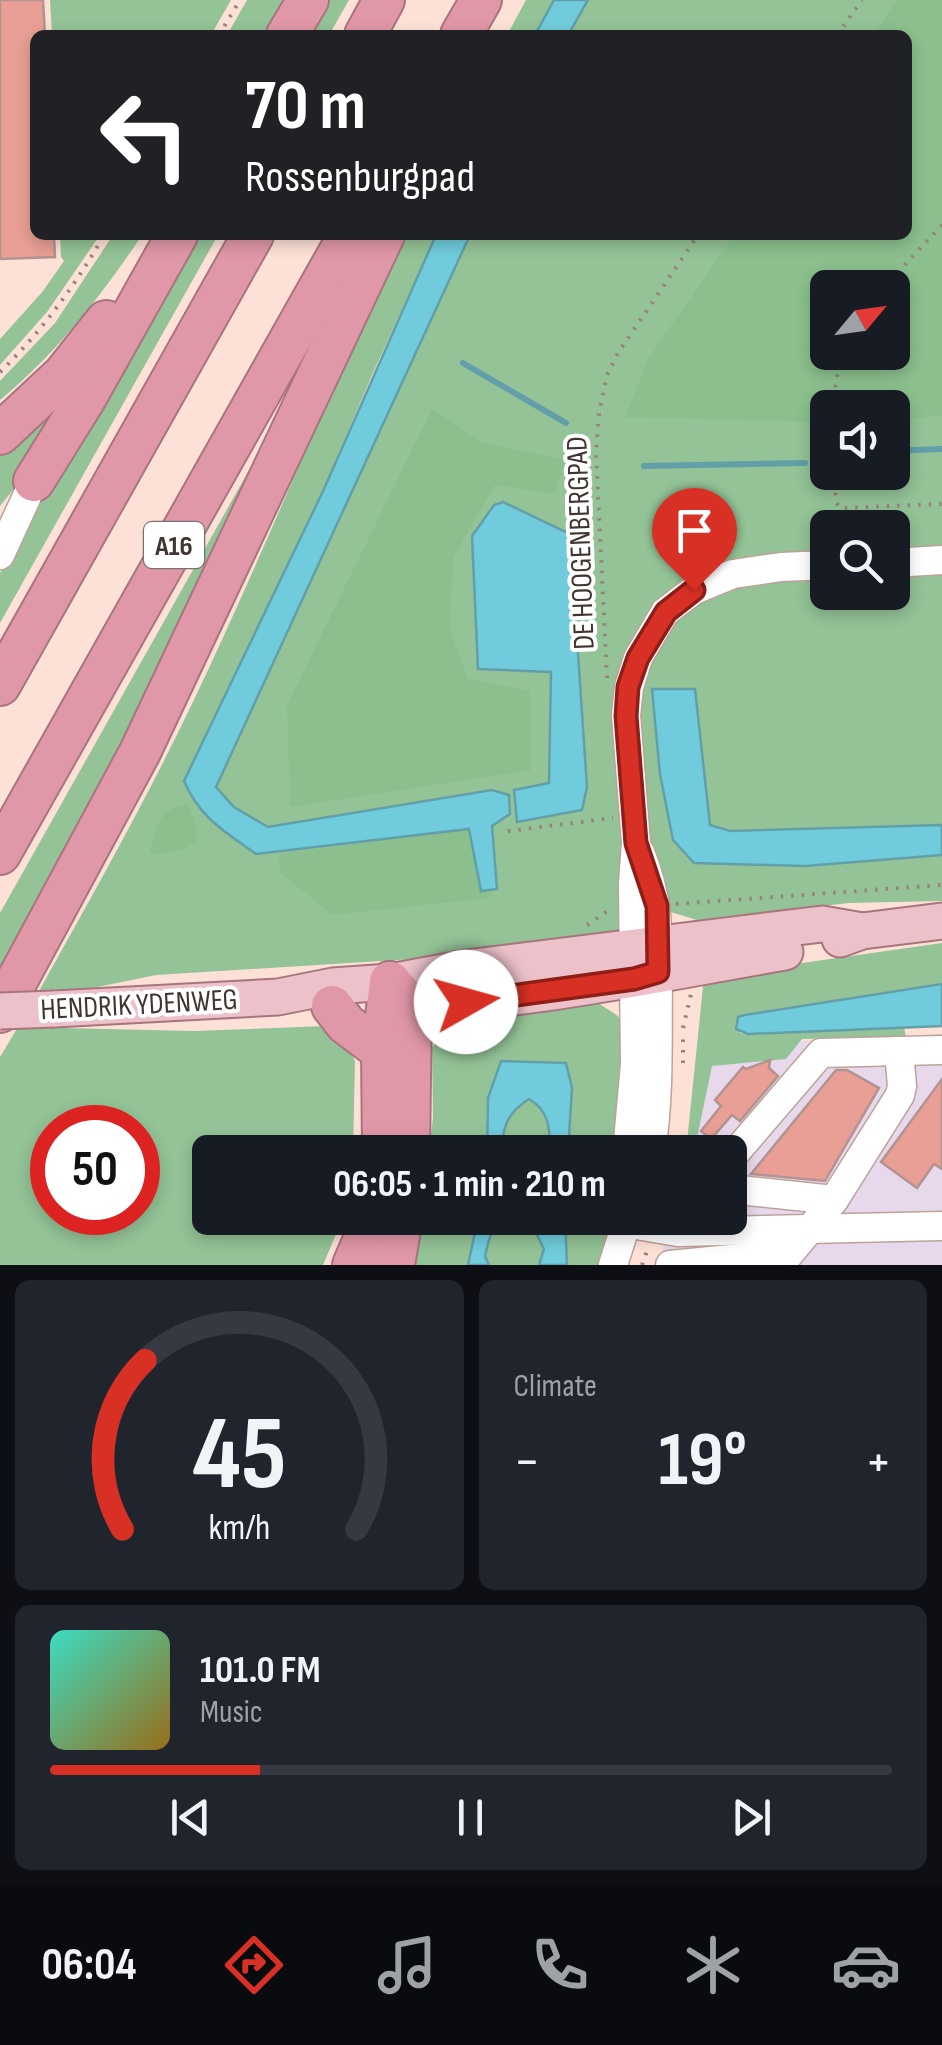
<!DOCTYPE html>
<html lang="en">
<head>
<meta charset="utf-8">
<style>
	:root { --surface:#171b24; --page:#20242c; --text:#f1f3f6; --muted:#9ea1a6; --line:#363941; --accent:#d93025 }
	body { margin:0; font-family:"Sofia Sans Condensed",sans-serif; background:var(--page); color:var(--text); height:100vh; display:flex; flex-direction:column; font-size:38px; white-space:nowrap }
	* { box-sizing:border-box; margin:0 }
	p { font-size:32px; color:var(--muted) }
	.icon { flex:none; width:55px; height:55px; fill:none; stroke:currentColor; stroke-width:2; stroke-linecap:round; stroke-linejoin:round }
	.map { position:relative; height:1265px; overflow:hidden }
	.panel { display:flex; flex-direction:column; gap:15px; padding:15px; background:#0d0f14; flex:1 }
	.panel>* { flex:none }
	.banner { position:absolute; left:30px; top:30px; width:882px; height:210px; border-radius:15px; box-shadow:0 5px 15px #0003; background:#202124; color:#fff; overflow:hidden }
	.needle { width:65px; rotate:61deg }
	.fabs { position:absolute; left:810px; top:270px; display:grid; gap:20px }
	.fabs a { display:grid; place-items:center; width:100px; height:100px; border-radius:15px; background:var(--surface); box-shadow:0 5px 15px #0003; font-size:50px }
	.speed { position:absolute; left:30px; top:1105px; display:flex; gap:20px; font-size:50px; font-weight:700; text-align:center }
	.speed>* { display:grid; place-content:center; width:130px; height:130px; border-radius:50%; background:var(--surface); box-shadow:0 5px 15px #0003; line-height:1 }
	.speed .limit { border:15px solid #d22; background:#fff; color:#111 }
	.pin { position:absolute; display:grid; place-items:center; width:85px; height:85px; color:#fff; margin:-102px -42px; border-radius:50% 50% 50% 0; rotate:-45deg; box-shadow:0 0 10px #0007 }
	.pin .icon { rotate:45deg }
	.me { position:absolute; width:110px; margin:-55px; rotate:83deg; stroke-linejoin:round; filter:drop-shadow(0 0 8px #0008) }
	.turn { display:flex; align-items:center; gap:35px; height:210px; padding:0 50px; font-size:45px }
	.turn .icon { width:130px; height:130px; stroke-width:2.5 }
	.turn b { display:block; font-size:70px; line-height:85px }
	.big { font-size:75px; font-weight:700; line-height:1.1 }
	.panel .tile { flex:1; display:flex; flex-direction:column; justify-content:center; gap:15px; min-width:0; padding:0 35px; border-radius:15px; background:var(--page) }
	.panel .dial { align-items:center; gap:0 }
	.dial svg { height:260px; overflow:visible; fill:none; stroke:var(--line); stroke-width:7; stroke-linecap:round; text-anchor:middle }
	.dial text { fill:var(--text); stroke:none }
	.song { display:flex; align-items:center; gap:30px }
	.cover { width:120px; height:120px; border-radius:15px; background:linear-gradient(135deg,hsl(170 70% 55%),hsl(40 70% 35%)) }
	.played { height:10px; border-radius:5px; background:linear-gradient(90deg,var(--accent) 25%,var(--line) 25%) }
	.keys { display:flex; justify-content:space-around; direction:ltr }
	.heat { display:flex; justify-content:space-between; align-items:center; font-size:55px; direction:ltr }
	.panel .tiles { flex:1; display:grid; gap:15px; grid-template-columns:1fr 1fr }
	.tile:last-child { grid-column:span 2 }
	.trip { position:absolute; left:192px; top:1135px; width:555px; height:100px; border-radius:15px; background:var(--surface); box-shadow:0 5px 15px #0003; font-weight:700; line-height:100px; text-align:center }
	.menu { display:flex; height:160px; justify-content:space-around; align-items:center; background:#090b0e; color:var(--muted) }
	.menu .icon { width:70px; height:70px }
	.menu .current { color:var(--accent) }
	.menu b { font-size:45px; color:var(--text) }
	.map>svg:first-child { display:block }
	.industrial { fill:#e7d8eb }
	.green { fill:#94c397; fill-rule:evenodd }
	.forest { fill:#8bc08e; fill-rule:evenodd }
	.water { fill:#70ccdc; stroke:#629fa9; stroke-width:2.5 }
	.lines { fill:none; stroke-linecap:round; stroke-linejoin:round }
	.stream { stroke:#629fa9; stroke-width:6 }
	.building { fill:#e99f95; stroke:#b19490; stroke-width:2.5 }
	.minor-casing { stroke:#bda299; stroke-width:31 }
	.major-casing { stroke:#a8757e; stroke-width:39 }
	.highway-casing { stroke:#a8757e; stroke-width:44 }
	.path { stroke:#95837c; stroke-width:4; stroke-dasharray:2.5 8; stroke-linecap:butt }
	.minor { stroke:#fff; stroke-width:28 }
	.major { stroke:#ecc1ca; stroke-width:35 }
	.highway { stroke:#e097a7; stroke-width:40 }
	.major-bridge-casing { stroke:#a8757e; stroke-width:39; stroke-linecap:butt }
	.major-bridge { stroke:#ecc1ca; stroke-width:35 }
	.route-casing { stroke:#8d1f18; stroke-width:25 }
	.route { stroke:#d93025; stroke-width:18 }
	.labels { text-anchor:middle; stroke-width:8; stroke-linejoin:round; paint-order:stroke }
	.shield { fill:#fff; stroke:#79726f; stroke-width:2.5 }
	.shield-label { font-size:28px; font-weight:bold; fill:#403531 }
	.street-label { font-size:30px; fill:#403531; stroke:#fff }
</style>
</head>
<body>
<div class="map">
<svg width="942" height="1265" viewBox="0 0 942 1265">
	<rect width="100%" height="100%" fill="#fde1d6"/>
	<path class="industrial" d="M 942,1034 L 942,1265 L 657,1265 L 673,1218 L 730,1218 L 730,1152 L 686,1152 L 708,1046 Z"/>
	<g class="green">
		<path d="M 50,0 L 231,0 L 211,35 L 52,35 Z"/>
		<path d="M 247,0 L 285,0 L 264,35 L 227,35 Z"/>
		<path d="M 327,0 L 349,0 L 329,35 L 307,35 Z"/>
		<path d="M 526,0 L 554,0 L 535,35 L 507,35 Z"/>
		<path d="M 581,0 L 942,0 L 942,839 L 785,865 L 942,855 L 942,901 L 849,903 L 697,920 L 664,910 L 629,920 L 618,939 L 492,954 L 156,975 L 83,990 L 39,991 C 92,896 145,802 192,704 C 266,549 329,389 404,235 L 436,235 L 372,375 L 202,776 L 458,235 L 908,235 L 908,35 L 562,35 ZM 828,288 L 892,288 L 892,352 L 828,352 ZM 828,408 L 892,408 L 892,472 L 828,472 ZM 828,528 L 892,528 L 892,592 L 828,592 Z"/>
		<path d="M 60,235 L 100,235 L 47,312 L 0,365 L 0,339 L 43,291 L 64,261 L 61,257 Z"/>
		<path d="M 113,235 L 142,235 C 102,295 56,354 0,400 L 0,381 L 55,323 Z"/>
		<path d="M 193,235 L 218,235 L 0,623 L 0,573 Z"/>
		<path d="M 63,390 L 39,458 L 0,506 L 0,444 Z"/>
		<path d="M 289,399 L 177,649 L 0,993 L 0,913 Z"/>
		<path d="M 942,943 L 942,984 L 738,1017 L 740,1033 L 748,1034 L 904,1027 L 906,1037 L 802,1039 L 786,1059 L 712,1066 L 694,1152 L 686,1152 L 704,977 Z"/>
		<path d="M 595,1001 L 618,1016 L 629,1043 L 614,1152 L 568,1152 L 572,1088 L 566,1063 L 488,1098 L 487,1152 L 429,1152 L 433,1117 L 432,1048 L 447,1026 L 476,1015 Z"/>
		<path d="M 325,1026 L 346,1039 L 355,1061 L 353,1152 L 210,1152 L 210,1218 L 343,1218 L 323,1265 L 0,1265 L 0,1057 L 18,1027 L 194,1031 ZM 52,1128 L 138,1128 L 138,1212 L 52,1212 Z"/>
		<path d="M 529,1099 C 550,1111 549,1130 550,1152 L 503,1152 C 501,1128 508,1112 529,1099 Z"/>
		<path d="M 421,1218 L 478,1218 L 468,1265 L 412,1265 Z"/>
		<path d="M 565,1218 L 612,1218 L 600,1265 L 567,1265 Z"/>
		<path d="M 510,1219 L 534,1229 L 544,1249 L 539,1265 L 489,1265 L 485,1257 C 489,1238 491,1226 510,1219 Z"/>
	</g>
	<g class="forest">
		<path d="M 897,0 L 942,0 L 942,415 L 893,422 L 892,408 L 828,408 L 827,422 L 625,417 L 648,359 L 734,235 L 908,235 L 908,35 L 873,35 ZM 828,288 L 892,288 L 892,352 L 828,352 Z"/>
		<path d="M 432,409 L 481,442 L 566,460 L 554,494 L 495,485 L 454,556 L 449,627 L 468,679 L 530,691 L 531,770 L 290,807 L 287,705 Z"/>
		<path d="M 188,804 L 197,829 L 196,843 L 181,850 L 153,855 L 150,850 C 157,825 160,807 188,804 Z"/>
		<path d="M 469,829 L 481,891 L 490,891 L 489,898 L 332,915 L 281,873 L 278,854 Z"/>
	</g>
	<g class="water">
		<path d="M 554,0 L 588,0 L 568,35 L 535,35 Z"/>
		<path d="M 436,235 L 470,235 L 216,787 L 234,807 L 268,827 L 492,790 L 509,795 L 510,814 L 492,826 L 497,889 L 481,891 L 469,829 L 256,854 C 224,831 200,818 184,781 L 324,489 Z"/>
		<path d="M 503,502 L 570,534 L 587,787 L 582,810 L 517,822 L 514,790 L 549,783 L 551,672 L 478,669 L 472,536 L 494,505 Z"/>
		<path d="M 652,689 L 695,689 L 710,825 L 730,831 L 942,825 L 942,855 L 805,866 L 694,863 L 673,840 L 660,774 Z"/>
		<path d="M 942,984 L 942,1026 L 748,1034 L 736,1029 L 738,1017 L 745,1015 Z"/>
		<path d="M 501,1061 L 566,1063 L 572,1088 L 568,1152 L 550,1152 C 550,1130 550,1111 529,1099 C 508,1112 501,1128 503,1152 L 487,1152 L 488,1098 Z"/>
		<path d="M 478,1218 L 565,1218 L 567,1265 L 539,1265 L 544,1249 L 534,1229 L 510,1219 C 491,1225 489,1238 485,1256 L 489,1265 L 468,1265 Z"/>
	</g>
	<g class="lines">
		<g class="stream">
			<path d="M 463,363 L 566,423"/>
			<path d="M 892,451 L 942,449"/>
			<path d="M 644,466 L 805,463"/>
		</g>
	</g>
	<g class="building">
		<path d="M 0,0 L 43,0 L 45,35 L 35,35 L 35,235 L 54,235 L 55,257 L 0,259 Z"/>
		<path d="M 770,1060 L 769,1068 L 778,1076 L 740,1121 L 732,1115 L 711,1139 L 701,1131 L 721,1106 L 715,1100 L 743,1067 L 746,1069 Z"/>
		<path d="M 836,1070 L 847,1070 L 879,1088 L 825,1181 L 751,1174 Z"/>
		<path d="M 942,1079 L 942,1169 L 934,1164 L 917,1188 L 881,1162 Z"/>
	</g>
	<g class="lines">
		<defs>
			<g id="minor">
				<path d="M 0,555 L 34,481"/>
				<path d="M 892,563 L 942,560"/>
				<path d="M 640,852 C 658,897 658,927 658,974 C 657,1034 660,1093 651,1152"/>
				<path d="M 627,1152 L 635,1064 L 633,883 L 636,843 L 626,715 L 629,687 L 638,658 L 665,612 L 694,590 L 733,574 L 781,567 L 828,565"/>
				<path d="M 730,1159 L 821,1053 L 942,1050"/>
				<path d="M 730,1189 L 834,1200"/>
				<path d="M 625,1223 L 678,1232 L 942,1226"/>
				<path d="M 613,1265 L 628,1218"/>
				<path d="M 670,1265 L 789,1253"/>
				<path d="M 780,1265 L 834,1200 L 900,1095 L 902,1086 L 899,1051"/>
			</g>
			<g id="major">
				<path d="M 840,939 L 862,931 L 942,921"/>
				<path d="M 386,1006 C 518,1005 655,974 785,952"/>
				<path d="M 54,1009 L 278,997 L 333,986 L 390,982 L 466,968 L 822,924 L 862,931"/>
			</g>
			<g id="highway">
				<path d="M 287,35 L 308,0"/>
				<path d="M 365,35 L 384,0"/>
				<path d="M 461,35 L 481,0"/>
				<path d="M 0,434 L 64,374 L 106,321"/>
				<path d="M 34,481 L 85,399 L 177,235"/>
				<path d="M 0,685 L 253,235"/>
				<path d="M 0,854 L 349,235"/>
				<path d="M 390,982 L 411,1006 L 409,1152"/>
				<path d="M 332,1006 L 346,1024 L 382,1051"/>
				<path d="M 0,1012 L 140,752 L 384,235"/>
				<path d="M 383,1149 L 382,1051 L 390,982"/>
				<path d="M 353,1265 L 373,1218"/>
				<path d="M 394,1265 L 402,1218"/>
			</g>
		</defs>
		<use href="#minor" class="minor-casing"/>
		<use href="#major" class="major-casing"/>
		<use href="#highway" class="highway-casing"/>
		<g class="path">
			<path d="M 219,35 L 240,0"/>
			<path d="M 837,35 L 862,0"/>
			<path d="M 883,288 L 942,225"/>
			<path d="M 0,372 C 42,331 75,286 104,235"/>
			<path d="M 832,408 L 841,352"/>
			<path d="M 834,472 L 836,502 L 840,508 L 942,504"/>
			<path d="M 607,678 L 596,452 L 599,413 L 607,375 L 618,353 L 698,235"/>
			<path d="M 508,831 L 613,818"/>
			<path d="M 676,904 L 942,885"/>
			<path d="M 587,925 L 612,908"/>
			<path d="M 683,1028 L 691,994"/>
			<path d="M 683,1063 L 683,1038"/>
			<path d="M 642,1265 L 647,1251"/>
		</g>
		<use href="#minor" class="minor"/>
		<use href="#major" class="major"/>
		<use href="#highway" class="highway"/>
		<defs>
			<path id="major-bridge" d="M 0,1011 L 54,1009"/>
		</defs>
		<use href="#major-bridge" class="major-bridge-casing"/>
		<use href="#major-bridge" class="major-bridge"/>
	</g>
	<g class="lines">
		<defs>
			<path id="route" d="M 466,1002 L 634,979 L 658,972 L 657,906 L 636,843 L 626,716 L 628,687 L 638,658 L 666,612 L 694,590"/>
		</defs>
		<use href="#route" class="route-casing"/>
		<use href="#route" class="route"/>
	</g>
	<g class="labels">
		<rect class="shield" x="144" y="522" width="60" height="46" rx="8"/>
		<g class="shield-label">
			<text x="174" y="555">A16</text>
		</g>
		<g class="street-label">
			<text transform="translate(580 543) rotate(-92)" y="10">DE HOOGENBERGPAD</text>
			<text transform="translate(139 1004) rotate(-3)" y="10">HENDRIK YDENWEG</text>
		</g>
	</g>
</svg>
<div class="fabs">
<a><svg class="needle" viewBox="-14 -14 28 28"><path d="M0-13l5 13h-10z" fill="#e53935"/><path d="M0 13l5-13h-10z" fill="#9ea1a6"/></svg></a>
<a><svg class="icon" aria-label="sound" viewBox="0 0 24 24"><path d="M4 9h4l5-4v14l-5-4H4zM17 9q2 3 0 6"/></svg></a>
<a><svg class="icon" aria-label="search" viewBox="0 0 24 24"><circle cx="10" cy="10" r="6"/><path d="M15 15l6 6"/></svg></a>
</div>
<div class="speed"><div class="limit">50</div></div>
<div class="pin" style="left:694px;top:590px;background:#d93025"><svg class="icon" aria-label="arrive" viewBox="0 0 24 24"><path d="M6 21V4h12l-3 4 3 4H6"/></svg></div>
<svg class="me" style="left:466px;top:1002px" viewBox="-20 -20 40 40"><circle r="19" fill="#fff"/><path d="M0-13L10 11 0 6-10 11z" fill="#d93025"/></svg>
<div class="trip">06:05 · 1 min · 210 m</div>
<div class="banner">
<div class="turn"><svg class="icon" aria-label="left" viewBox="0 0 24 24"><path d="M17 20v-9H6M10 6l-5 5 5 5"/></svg><div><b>70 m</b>Rossenburgpad</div></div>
</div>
</div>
<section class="panel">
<div class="tiles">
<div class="tile dial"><svg viewBox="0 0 100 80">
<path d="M14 69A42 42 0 1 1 86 69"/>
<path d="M14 69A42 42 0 0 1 21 17" stroke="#d93025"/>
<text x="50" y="56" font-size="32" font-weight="700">45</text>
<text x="50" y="72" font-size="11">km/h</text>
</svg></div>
<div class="tile"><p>Climate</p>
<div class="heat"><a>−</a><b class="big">19°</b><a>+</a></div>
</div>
<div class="tile">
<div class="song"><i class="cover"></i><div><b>101.0 FM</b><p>Music</p></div></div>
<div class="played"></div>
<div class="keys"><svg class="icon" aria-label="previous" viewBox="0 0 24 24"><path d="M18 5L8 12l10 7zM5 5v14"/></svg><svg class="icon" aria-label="pause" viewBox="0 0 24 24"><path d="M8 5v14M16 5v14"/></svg><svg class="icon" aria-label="next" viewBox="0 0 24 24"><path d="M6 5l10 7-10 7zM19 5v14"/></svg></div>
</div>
</div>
</section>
<nav class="menu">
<b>06:04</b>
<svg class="icon current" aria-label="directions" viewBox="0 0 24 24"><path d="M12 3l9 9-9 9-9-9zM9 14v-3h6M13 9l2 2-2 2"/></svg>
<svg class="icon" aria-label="music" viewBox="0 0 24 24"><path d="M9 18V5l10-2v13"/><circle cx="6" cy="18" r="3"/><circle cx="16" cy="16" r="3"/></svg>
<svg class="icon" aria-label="phone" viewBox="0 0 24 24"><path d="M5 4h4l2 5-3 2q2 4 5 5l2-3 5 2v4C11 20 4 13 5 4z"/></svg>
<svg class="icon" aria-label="climate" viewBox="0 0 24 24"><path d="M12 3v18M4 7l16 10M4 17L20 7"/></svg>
<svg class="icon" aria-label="car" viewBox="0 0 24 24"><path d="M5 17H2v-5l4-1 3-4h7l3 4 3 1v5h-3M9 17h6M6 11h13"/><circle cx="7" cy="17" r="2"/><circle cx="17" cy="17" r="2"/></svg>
</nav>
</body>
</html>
